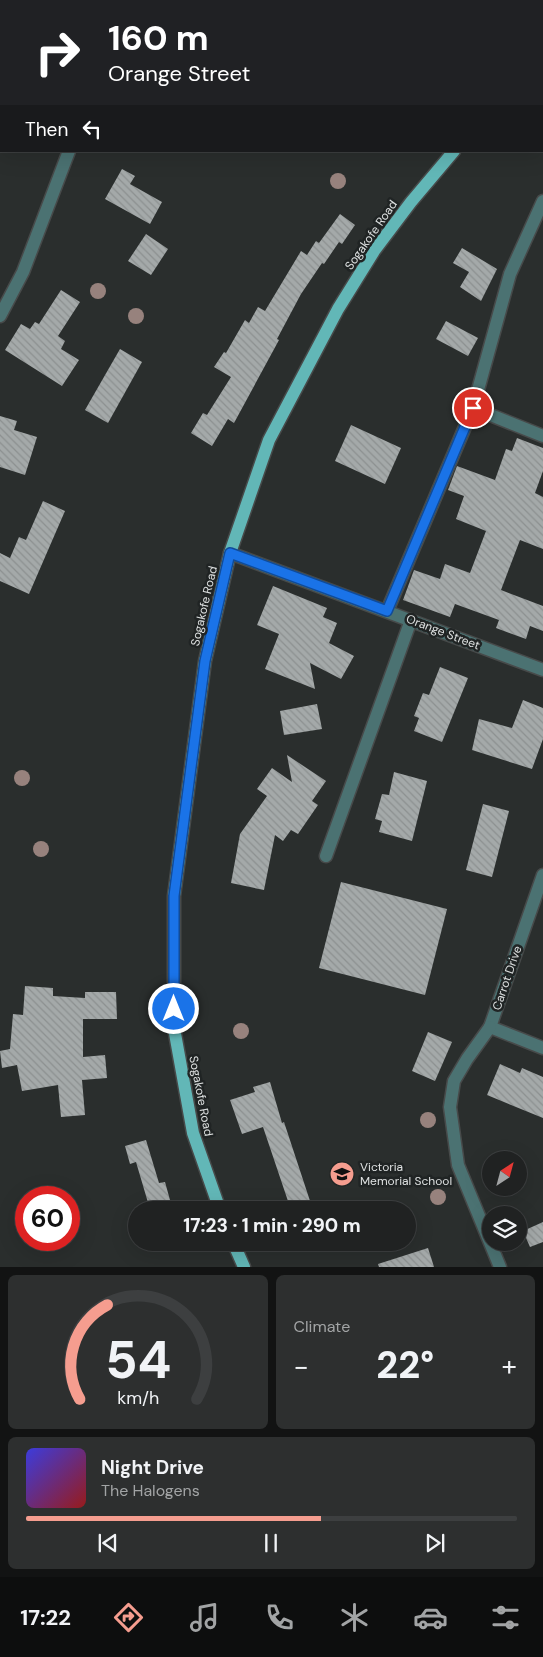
<!DOCTYPE html>
<html lang="en">
<head>
<meta charset="utf-8">
<style>
	:root { --surface:#202222; --page:#2d2f2f; --text:#f1f3f6; --muted:#a2a4a5; --line:#3d3f40; --accent:#f59d8f }
	body { margin:0; font-family:"DM Sans",sans-serif; background:var(--page); color:var(--text); height:100vh; display:flex; flex-direction:column; font-size:19px; white-space:nowrap }
	* { box-sizing:border-box; margin:0 }
	p { font-size:16px; color:var(--muted) }
	.icon { flex:none; width:28px; height:28px; fill:none; stroke:currentColor; stroke-width:2; stroke-linecap:round; stroke-linejoin:round }
	.map { position:relative; height:1267px; overflow:hidden }
	.panel { display:flex; flex-direction:column; gap:8px; padding:8px; background:#121313; flex:1 }
	.panel>* { flex:none }
	.top-card { position:absolute; left:0px; top:0px; width:544px; height:152px; box-shadow:0 5px 20px #0002,0 0 0 1px var(--line); background:#202124; color:#fff; overflow:hidden }
	.needle { width:32px; rotate:36deg }
	.buttons { position:absolute; left:482px; top:1151px; display:grid; gap:10px }
	.buttons a { display:grid; place-items:center; width:45px; height:45px; border-radius:50%; background:var(--surface); box-shadow:0 5px 20px #0002,0 0 0 1px var(--line); font-size:25px }
	.speed { position:absolute; left:15px; top:1186px; display:flex; gap:10px; font-size:25px; font-weight:700; text-align:center }
	.speed>* { display:grid; place-content:center; width:65px; height:65px; border-radius:50%; background:var(--surface); box-shadow:0 5px 20px #0002,0 0 0 1px var(--line); line-height:1 }
	.speed .limit { border:8px solid #d22; background:#fff; color:#111 }
	.pin { position:absolute; display:grid; place-items:center; width:42px; height:42px; color:#fff; margin:-21px; border:2px solid #fff; border-radius:50%; box-shadow:0 1px 5px #0007 }
	.me { position:absolute; width:55px; margin:-28px; rotate:0deg; stroke-linejoin:round; filter:drop-shadow(0 0 4px #0008) }
	.turn { display:flex; align-items:center; gap:18px; height:105px; padding:0 25px; font-size:22px }
	.turn .icon { width:65px; height:65px; stroke-width:2.5 }
	.turn b { display:block; font-size:35px; line-height:42px }
	.then { display:flex; align-items:center; height:48px; padding:0 25px; background:#0003; gap:10px; font-size:19px }
	.big { font-size:38px; font-weight:800; line-height:1.1 }
	.panel .card { flex:1; display:flex; flex-direction:column; justify-content:center; gap:8px; min-width:0; padding:0 18px; border-radius:8px; background:var(--page) }
	.panel .dial { align-items:center; gap:0 }
	.dial svg { height:130px; overflow:visible; fill:none; stroke:var(--line); stroke-width:7; stroke-linecap:round; text-anchor:middle }
	.dial text { fill:var(--text); stroke:none }
	.song { display:flex; align-items:center; gap:15px }
	.cover { width:60px; height:60px; border-radius:8px; background:linear-gradient(135deg,hsl(240 70% 55%),hsl(0 70% 35%)) }
	.played { height:5px; border-radius:2px; background:linear-gradient(90deg,var(--accent) 60%,var(--line) 60%) }
	.keys { display:flex; justify-content:space-around; direction:ltr }
	.heat { display:flex; justify-content:space-between; align-items:center; font-size:28px; direction:ltr }
	.panel .tiles { flex:1; display:grid; gap:8px; grid-template-columns:1fr 1fr }
	.card:last-child { grid-column:span 2 }
	.trip { position:absolute; left:128px; top:1201px; width:288px; height:50px; border-radius:25px; background:var(--surface); box-shadow:0 5px 20px #0002,0 0 0 1px var(--line); font-weight:800; line-height:50px; text-align:center }
	.dock { display:flex; height:80px; justify-content:space-around; align-items:center; background:#0d0e0e; color:var(--muted) }
	.dock .icon { width:35px; height:35px }
	.dock .active { color:var(--accent) }
	.dock b { font-size:22px; color:var(--text) }
	.map>svg:first-child { display:block }
	.building { fill:url(#building-back-hatch) }
	.lines { fill:none; stroke-linecap:round; stroke-linejoin:round }
	.minor-casing { stroke:#474a4a; stroke-width:15 }
	.major-casing { stroke:#474a4a; stroke-width:15 }
	.minor { stroke:#4b7272; stroke-width:12 }
	.major { stroke:#62b7b7; stroke-width:12 }
	.tree { fill:#97827d }
	.route-casing { stroke:#114b97; stroke-width:12 }
	.route { stroke:#1a73e8; stroke-width:9 }
	.labels { text-anchor:middle; stroke-width:5; stroke-linejoin:round; paint-order:stroke }
	.street-label { font-size:12px; fill:#dde0e0; stroke:#202424 }
	.poi-label { font-size:12px; fill:#dde0e0; stroke:#202424; text-anchor:start }
</style>
</head>
<body>
<div class="map">
<svg width="543" height="1267" viewBox="0 0 543 1267">
	<defs>
		<pattern id="building-back-hatch" width="6" height="6" patternUnits="userSpaceOnUse" patternTransform="scale(1.25)"><rect width="6" height="6" fill="#a4a9a9"/><path d="M-1 5l2 2M0 0l6 6M5-1l2 2" fill="none" stroke="#8c9090"/></pattern>
	</defs>
	<rect width="100%" height="100%" fill="#2a2e2d"/>
	<g class="building">
		<path d="M 122,169 L 135,176 L 130,184 L 162,202 L 150,224 L 105,199 Z"/>
		<path d="M 340,214 L 355,225 L 342,244 L 339,242 L 324,264 L 322,263 L 301,294 L 277,339 L 279,340 L 234,423 L 228,419 L 212,446 L 191,433 L 203,413 L 207,415 L 231,377 L 214,367 L 224,352 L 226,353 L 245,320 L 249,323 L 258,307 L 265,311 L 301,251 L 307,255 L 316,241 L 319,243 Z"/>
		<path d="M 146,234 L 168,249 L 151,275 L 128,261 Z"/>
		<path d="M 462,248 L 497,269 L 481,301 L 460,287 L 469,272 L 453,263 Z"/>
		<path d="M 61,290 L 80,302 L 58,336 L 65,341 L 61,349 L 79,360 L 62,386 L 5,350 L 21,324 L 30,329 L 35,322 L 39,324 Z"/>
		<path d="M 446,321 L 478,338 L 468,356 L 436,339 Z"/>
		<path d="M 120,349 L 142,362 L 108,423 L 85,410 Z"/>
		<path d="M 0,416 L 17,421 L 14,430 L 37,437 L 25,475 L 0,467 Z"/>
		<path d="M 351,425 L 401,448 L 385,484 L 335,461 Z"/>
		<path d="M 517,438 L 543,448 L 543,471 L 535,493 L 543,497 L 543,549 L 520,540 L 501,590 L 543,606 L 543,631 L 530,626 L 526,639 L 496,628 L 499,620 L 455,604 L 450,617 L 403,600 L 414,570 L 440,579 L 445,564 L 470,573 L 486,531 L 456,519 L 464,496 L 448,490 L 457,466 L 495,480 L 506,449 L 512,451 Z"/>
		<path d="M 43,501 L 65,511 L 29,594 L 0,581 L 0,553 L 10,558 L 19,537 L 26,540 Z"/>
		<path d="M 273,586 L 327,608 L 323,617 L 337,623 L 329,643 L 354,656 L 341,679 L 310,663 L 315,689 L 265,669 L 279,634 L 257,625 Z"/>
		<path d="M 440,667 L 468,678 L 442,742 L 414,731 L 419,718 L 414,716 L 423,693 L 429,695 Z"/>
		<path d="M 523,700 L 543,708 L 543,739 L 532,769 L 472,750 L 479,719 L 512,728 Z"/>
		<path d="M 317,704 L 322,729 L 284,735 L 280,711 Z"/>
		<path d="M 287,755 L 326,781 L 312,801 L 318,805 L 298,834 L 291,830 L 283,841 L 275,835 L 264,890 L 231,883 L 240,834 L 267,796 L 257,789 L 272,768 L 292,782 Z"/>
		<path d="M 394,772 L 427,781 L 412,841 L 379,832 L 382,821 L 375,819 L 382,794 L 389,795 Z"/>
		<path d="M 483,804 L 509,811 L 492,877 L 466,870 Z"/>
		<path d="M 341,882 L 447,909 L 425,995 L 319,968 Z"/>
		<path d="M 25,986 L 53,988 L 53,996 L 85,998 L 85,992 L 116,992 L 117,1019 L 83,1019 L 83,1057 L 105,1055 L 107,1078 L 82,1080 L 85,1115 L 61,1117 L 58,1085 L 22,1091 L 17,1065 L 2,1068 L 0,1051 L 10,1049 L 13,1014 L 23,1015 Z"/>
		<path d="M 428,1032 L 452,1042 L 435,1081 L 412,1071 Z"/>
		<path d="M 500,1064 L 520,1073 L 522,1068 L 543,1077 L 543,1118 L 487,1095 Z"/>
		<path d="M 270,1082 L 282,1123 L 284,1122 L 313,1210 L 291,1210 L 263,1127 L 242,1134 L 230,1100 L 255,1092 L 253,1087 Z"/>
		<path d="M 146,1140 L 159,1183 L 165,1182 L 170,1200 L 149,1206 L 136,1162 L 130,1164 L 125,1146 Z"/>
		<path d="M 543,1222 L 543,1242 L 530,1247 L 523,1231 Z"/>
		<path d="M 428,1248 L 434,1267 L 379,1267 L 378,1264 Z"/>
	</g>
	<g class="lines">
		<defs>
			<g id="minor">
				<path d="M 129,1 L 129,0"/>
				<path d="M 542,134 L 543,134"/>
				<path d="M 543,201 L 510,274 L 473,408 L 543,436"/>
				<path d="M 0,316 L 23,272 L 69,151"/>
				<path d="M 230,553 L 543,670"/>
				<path d="M 387,611 L 473,408"/>
				<path d="M 326,856 L 411,620"/>
				<path d="M 543,875 L 490,1027 L 543,1048"/>
				<path d="M 490,1027 L 467,1059 L 454,1081 L 450,1107 L 458,1165 L 500,1267"/>
			</g>
			<g id="major">
				<path d="M 542,47 L 543,46"/>
				<path d="M 220,1210 L 193,1133 L 174,1028 L 174,896 L 205,661 L 230,553 L 269,440 L 338,309 L 374,251 L 411,202 L 454,151"/>
				<path d="M 233,1242 L 244,1267"/>
			</g>
		</defs>
		<use href="#minor" class="minor-casing"/>
		<use href="#major" class="major-casing"/>
		<use href="#minor" class="minor"/>
		<use href="#major" class="major"/>
	</g>
	<g class="tree">
		<circle cx="338" cy="181" r="8"/>
		<circle cx="98" cy="291" r="8"/>
		<circle cx="136" cy="316" r="8"/>
		<circle cx="22" cy="778" r="8"/>
		<circle cx="41" cy="849" r="8"/>
		<circle cx="241" cy="1031" r="8"/>
		<circle cx="428" cy="1120" r="8"/>
		<circle cx="438" cy="1197" r="8"/>
	</g>
	<g class="lines">
		<defs>
			<path id="route" d="M 174,1009 L 174,896 L 205,661 L 230,553 L 387,611 L 473,408"/>
		</defs>
		<use href="#route" class="route-casing"/>
		<use href="#route" class="route"/>
	</g>
	<defs>
		<symbol id="school-disc" viewBox="-11 -11 22 22"><circle r="9.5" fill="#f59d8f" stroke="#202424"/><path d="M0-5L7-2L0 1L-7-2ZM-4 1L0 2.5L4 1V4Q0 6-4 4Z" fill="#111"/></symbol>
	</defs>
	<g fill-rule="evenodd">
		<use href="#school-disc" x="328" y="1160" width="28" height="28"/>
	</g>
	<g class="labels">
		<g class="street-label">
			<text transform="translate(371 235) rotate(-55)" y="4">Sogakofe Road</text>
			<text transform="translate(204 606) rotate(-77)" y="4">Sogakofe Road</text>
			<text transform="translate(443 632) rotate(21)" y="4">Orange Street</text>
			<text transform="translate(507 978) rotate(-71)" y="4">Carrot Drive</text>
			<text transform="translate(201 1096) rotate(79)" y="4">Sogakofe Road</text>
		</g>
		<g class="poi-label">
			<text x="360" y="1171">Victoria<tspan x="360" dy="14">Memorial School</tspan></text>
		</g>
	</g>
</svg>
<div class="buttons">
<a><svg class="needle" viewBox="-14 -14 28 28"><path d="M0-13l5 13h-10z" fill="#e53935"/><path d="M0 13l5-13h-10z" fill="#a2a4a5"/></svg></a>
<a><svg class="icon" aria-label="layers" viewBox="0 0 24 24"><path d="M12 4l9 5-9 5-9-5zM3 14l9 5 9-5"/></svg></a>
</div>
<div class="speed"><div class="limit">60</div></div>
<div class="pin" style="left:473px;top:408px;background:#d93025"><svg class="icon" aria-label="arrive" viewBox="0 0 24 24"><path d="M6 21V4h12l-3 4 3 4H6"/></svg></div>
<svg class="me" style="left:174px;top:1009px" viewBox="-20 -20 40 40"><circle r="17" fill="#1a73e8" stroke="#fff" stroke-width="3"/><path d="M0-11L8 9 0 5-8 9z" fill="#fff"/></svg>
<div class="trip">17:23 · 1 min · 290 m</div>
<div class="top-card">
<div class="turn"><svg class="icon" aria-label="right" viewBox="0 0 24 24"><path d="M7 20v-9h11M14 6l5 5-5 5"/></svg><div><b>160 m</b>Orange Street</div></div>
<div class="then">Then<svg class="icon" aria-label="left" viewBox="0 0 24 24"><path d="M17 20v-9H6M10 6l-5 5 5 5"/></svg></div>
</div>
</div>
<section class="panel">
<div class="tiles">
<div class="card dial"><svg viewBox="0 0 100 80">
<path d="M14 69A42 42 0 1 1 86 69"/>
<path d="M14 69A42 42 0 0 1 31 11" stroke="#f59d8f"/>
<text x="50" y="56" font-size="32" font-weight="700">54</text>
<text x="50" y="72" font-size="11">km/h</text>
</svg></div>
<div class="card"><p>Climate</p>
<div class="heat"><a>−</a><b class="big">22°</b><a>+</a></div>
</div>
<div class="card">
<div class="song"><i class="cover"></i><div><b>Night Drive</b><p>The Halogens</p></div></div>
<div class="played"></div>
<div class="keys"><svg class="icon" aria-label="previous" viewBox="0 0 24 24"><path d="M18 5L8 12l10 7zM5 5v14"/></svg><svg class="icon" aria-label="pause" viewBox="0 0 24 24"><path d="M8 5v14M16 5v14"/></svg><svg class="icon" aria-label="next" viewBox="0 0 24 24"><path d="M6 5l10 7-10 7zM19 5v14"/></svg></div>
</div>
</div>
</section>
<nav class="dock">
<b>17:22</b>
<svg class="icon active" aria-label="directions" viewBox="0 0 24 24"><path d="M12 3l9 9-9 9-9-9zM9 14v-3h6M13 9l2 2-2 2"/></svg>
<svg class="icon" aria-label="music" viewBox="0 0 24 24"><path d="M9 18V5l10-2v13"/><circle cx="6" cy="18" r="3"/><circle cx="16" cy="16" r="3"/></svg>
<svg class="icon" aria-label="phone" viewBox="0 0 24 24"><path d="M5 4h4l2 5-3 2q2 4 5 5l2-3 5 2v4C11 20 4 13 5 4z"/></svg>
<svg class="icon" aria-label="climate" viewBox="0 0 24 24"><path d="M12 3v18M4 7l16 10M4 17L20 7"/></svg>
<svg class="icon" aria-label="car" viewBox="0 0 24 24"><path d="M5 17H2v-5l4-1 3-4h7l3 4 3 1v5h-3M9 17h6M6 11h13"/><circle cx="7" cy="17" r="2"/><circle cx="17" cy="17" r="2"/></svg>
<svg class="icon" aria-label="filters" viewBox="0 0 24 24"><path d="M4 7h16M4 17h16"/><circle cx="9" cy="7" r="2"/><circle cx="15" cy="17" r="2"/></svg>
</nav>
</body>
</html>
